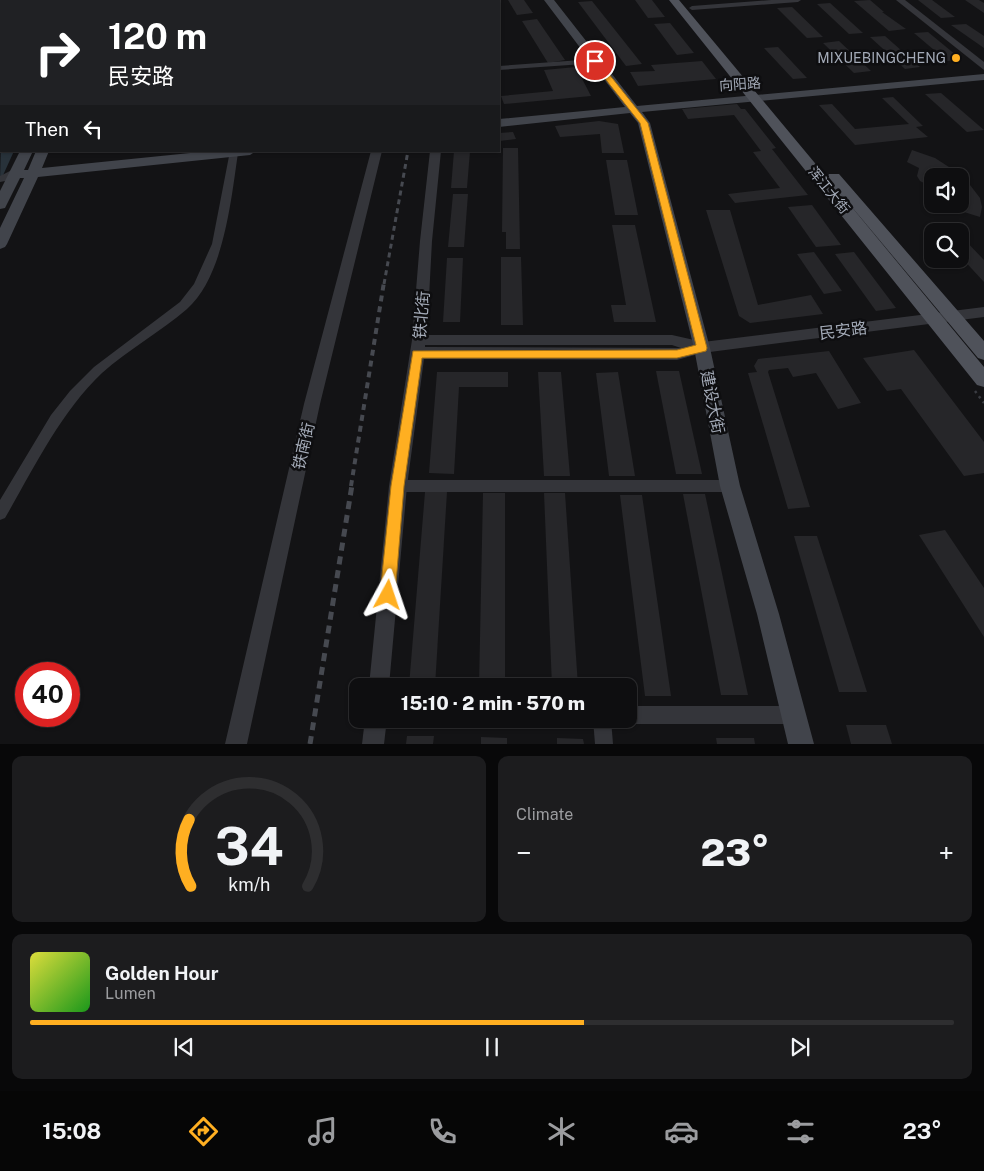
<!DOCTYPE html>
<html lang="en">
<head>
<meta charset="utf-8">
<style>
	:root { --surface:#0e0e10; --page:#1c1c1e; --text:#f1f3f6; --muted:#9b9c9f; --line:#2e2e30; --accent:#ffaf21 }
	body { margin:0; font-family:"Public Sans","Noto Sans SC",sans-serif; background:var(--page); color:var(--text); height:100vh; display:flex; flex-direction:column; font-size:19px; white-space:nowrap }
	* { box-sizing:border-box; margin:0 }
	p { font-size:16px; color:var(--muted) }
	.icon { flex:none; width:28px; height:28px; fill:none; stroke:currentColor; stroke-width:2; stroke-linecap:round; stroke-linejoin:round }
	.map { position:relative; height:744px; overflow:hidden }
	.drawer { display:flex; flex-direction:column; gap:12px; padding:12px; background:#080809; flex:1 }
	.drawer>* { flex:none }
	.banner { position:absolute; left:0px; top:0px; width:500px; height:152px; box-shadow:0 1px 4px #0004,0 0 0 1px var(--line); background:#202124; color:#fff; overflow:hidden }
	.controls { position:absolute; left:924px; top:168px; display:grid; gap:10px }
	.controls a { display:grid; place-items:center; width:45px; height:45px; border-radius:10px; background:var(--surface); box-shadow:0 1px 4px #0004,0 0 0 1px var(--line); font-size:25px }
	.speed { position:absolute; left:15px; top:662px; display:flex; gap:10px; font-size:25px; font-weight:700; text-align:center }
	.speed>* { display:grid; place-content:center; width:65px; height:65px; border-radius:50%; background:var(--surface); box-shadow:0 1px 4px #0004,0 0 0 1px var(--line); line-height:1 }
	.speed .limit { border:8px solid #d22; background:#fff; color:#111 }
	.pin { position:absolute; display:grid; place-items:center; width:42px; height:42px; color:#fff; margin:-21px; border:2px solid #fff; border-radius:50%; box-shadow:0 1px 5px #0007 }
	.me { position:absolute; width:55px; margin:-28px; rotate:5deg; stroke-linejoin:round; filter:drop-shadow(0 0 4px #0008) }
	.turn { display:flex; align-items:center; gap:18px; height:105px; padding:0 25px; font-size:22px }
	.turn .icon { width:65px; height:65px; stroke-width:2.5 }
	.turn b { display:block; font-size:35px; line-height:42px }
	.then { display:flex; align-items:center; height:48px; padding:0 25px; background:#0003; gap:10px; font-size:19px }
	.big { font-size:38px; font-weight:800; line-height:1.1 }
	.drawer .card { flex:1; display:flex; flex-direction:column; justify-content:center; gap:8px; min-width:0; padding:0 18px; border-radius:10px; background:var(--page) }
	.drawer .dial { align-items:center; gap:0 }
	.dial svg { height:130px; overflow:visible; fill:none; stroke:var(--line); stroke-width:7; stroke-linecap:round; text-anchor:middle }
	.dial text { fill:var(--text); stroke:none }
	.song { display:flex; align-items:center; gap:15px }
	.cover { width:60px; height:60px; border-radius:8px; background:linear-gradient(135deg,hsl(60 70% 55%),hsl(120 70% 35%)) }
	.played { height:5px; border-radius:2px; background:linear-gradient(90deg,var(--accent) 60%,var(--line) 60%) }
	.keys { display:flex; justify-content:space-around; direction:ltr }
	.heat { display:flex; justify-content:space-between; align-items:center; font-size:28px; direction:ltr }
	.drawer .tiles { flex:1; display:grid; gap:12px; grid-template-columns:1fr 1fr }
	.card:last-child { grid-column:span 2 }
	.trip { position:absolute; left:349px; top:678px; width:288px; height:50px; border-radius:10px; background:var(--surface); box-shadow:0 1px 4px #0004,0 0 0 1px var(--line); font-weight:800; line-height:50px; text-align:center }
	.dock { display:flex; height:80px; justify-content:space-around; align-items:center; background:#060606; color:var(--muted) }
	.dock .icon { width:35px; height:35px }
	.dock .on { color:var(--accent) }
	.dock b { font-size:22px; color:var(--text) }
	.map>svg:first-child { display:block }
	.water { fill:#28323a }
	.building { fill:#262629 }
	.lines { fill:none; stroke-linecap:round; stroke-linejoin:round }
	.path { stroke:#3a3c42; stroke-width:2.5; stroke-dasharray:2.5 4; stroke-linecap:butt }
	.minor { fill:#34353a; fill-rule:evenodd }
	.tertiary { fill:#34353a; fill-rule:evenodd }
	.secondary { fill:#41444b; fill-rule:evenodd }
	.primary { fill:#4f525a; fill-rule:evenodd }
	.rail-far2 { stroke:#464950; stroke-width:3; stroke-dasharray:5 4; stroke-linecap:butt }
	.rail-far1 { stroke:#464950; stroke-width:4; stroke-dasharray:6 5; stroke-linecap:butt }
	.rail { stroke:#464950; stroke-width:5; stroke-dasharray:8 6; stroke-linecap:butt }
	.route { fill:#ffaf21; stroke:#a67215 }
	.poi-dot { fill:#ffaf21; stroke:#0e0e10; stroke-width:2 }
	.labels { text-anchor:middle; stroke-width:5; stroke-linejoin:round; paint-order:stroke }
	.far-poi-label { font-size:14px; fill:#a3aab7; stroke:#0e0e10; text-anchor:end }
	.far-street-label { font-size:14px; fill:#a3aab7; stroke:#0e0e10 }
	.street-label { font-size:16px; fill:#a3aab7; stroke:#0e0e10 }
</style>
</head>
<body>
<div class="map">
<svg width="984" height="744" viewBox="0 0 984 744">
	<rect width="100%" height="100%" fill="#131315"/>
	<path class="water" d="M 1,140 L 1,151 L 14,151 L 0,182 Z"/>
	<g class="building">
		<path d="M 508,0 L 524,0 L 533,13 L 517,15 Z"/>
		<path d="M 635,0 L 652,0 L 665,17 L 648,18 Z"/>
		<path d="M 870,0 L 884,12 L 882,12 L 906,29 L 889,31 L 854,1 Z"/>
		<path d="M 918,0 L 932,0 L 955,17 L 941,18 Z"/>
		<path d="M 965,0 L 979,0 L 984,3 L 984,13 Z"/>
		<path d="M 592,1 L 642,64 L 626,66 L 578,2 Z"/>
		<path d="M 830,3 L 863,33 L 849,34 L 817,4 Z"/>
		<path d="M 792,7 L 823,37 L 807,38 L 777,8 Z"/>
		<path d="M 537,19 L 565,60 L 548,63 L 522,21 Z"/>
		<path d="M 670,23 L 694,53 L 677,55 L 654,24 Z"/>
		<path d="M 966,24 L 984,36 L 984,48 L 951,25 Z"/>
		<path d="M 928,32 L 962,60 L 947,61 L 914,33 Z"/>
		<path d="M 885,36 L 920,67 L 905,69 L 870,37 Z"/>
		<path d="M 839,41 L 871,71 L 854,73 L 823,43 Z"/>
		<path d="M 778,47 L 807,78 L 793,79 L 764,48 Z"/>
		<path d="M 702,61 L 716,79 L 638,86 L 630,72 L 655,71 L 651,65 Z"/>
		<path d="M 576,67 L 591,96 L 504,104 L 501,96 L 553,91 L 544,70 Z"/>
		<path d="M 941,93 L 984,130 L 967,132 L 925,94 Z"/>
		<path d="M 893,97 L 923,126 L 916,127 L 928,137 L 855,145 L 819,105 L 832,104 L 855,129 L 909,124 L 882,98 Z"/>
		<path d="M 737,104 L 741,109 L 745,109 L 776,148 L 772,149 L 808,195 L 735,203 L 728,194 L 780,188 L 753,152 L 761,151 L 734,115 L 688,119 L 682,109 Z"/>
		<path d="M 599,121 L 618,124 L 624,153 L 602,153 L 600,134 L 560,137 L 555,126 Z"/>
		<path d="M 513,132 L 516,139 L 499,141 L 499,133 Z"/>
		<path d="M 503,148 L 518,148 L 520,249 L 506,249 L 506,232 L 502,232 Z"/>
		<path d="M 912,150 L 935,158 L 952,169 L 970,185 L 980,198 L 982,207 L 980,217 L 951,208 L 952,204 L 960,204 L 960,176 L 932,176 L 932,187 L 920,181 L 917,176 L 919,168 L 907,162 Z"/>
		<path d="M 454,151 L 470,151 L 467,188 L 451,188 Z"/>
		<path d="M 606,160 L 627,160 L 638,215 L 615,215 Z"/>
		<path d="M 453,194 L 468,194 L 464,247 L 448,247 Z"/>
		<path d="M 812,205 L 841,245 L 816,247 L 788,207 Z"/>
		<path d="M 706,210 L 730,210 L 758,305 L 811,295 L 823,314 L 750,323 L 739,316 Z"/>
		<path d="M 612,225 L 635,225 L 656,322 L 614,322 L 611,305 L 626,305 Z"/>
		<path d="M 960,235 L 984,260 L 984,282 L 960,256 Z"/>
		<path d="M 814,252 L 842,291 L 824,294 L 797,254 Z"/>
		<path d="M 854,252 L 896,308 L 876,311 L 835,254 Z"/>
		<path d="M 501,257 L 521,257 L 523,325 L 501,325 Z"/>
		<path d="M 447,258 L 463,258 L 460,322 L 443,322 Z"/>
		<path d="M 914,350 L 984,442 L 984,473 L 964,476 L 901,389 L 887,391 L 863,358 Z"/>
		<path d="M 829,351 L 861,403 L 838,409 L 816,373 L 793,377 L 788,368 L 769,370 L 768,372 L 810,507 L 788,509 L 748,373 L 757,372 L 754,366 L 758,359 Z"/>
		<path d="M 656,371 L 679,371 L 702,474 L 676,474 Z"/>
		<path d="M 437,372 L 508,372 L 508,387 L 459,387 L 454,474 L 429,473 Z"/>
		<path d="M 538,372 L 561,372 L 570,476 L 544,476 Z"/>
		<path d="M 618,372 L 635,476 L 609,476 L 596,373 Z"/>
		<path d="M 425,492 L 447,492 L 435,686 L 409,686 Z"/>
		<path d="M 483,493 L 505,493 L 505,686 L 479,686 Z"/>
		<path d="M 544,493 L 565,493 L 578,686 L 552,686 Z"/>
		<path d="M 683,494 L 705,494 L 748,695 L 721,695 Z"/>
		<path d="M 620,495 L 642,495 L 671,696 L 645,696 Z"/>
		<path d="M 945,530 L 984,588 L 984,637 L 919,535 Z"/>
		<path d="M 794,536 L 817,536 L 867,692 L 839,692 Z"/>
		<path d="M 846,725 L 886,725 L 892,744 L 851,744 Z"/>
		<path d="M 407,736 L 434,736 L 433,744 L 406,744 Z"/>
		<path d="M 481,737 L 507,738 L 507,744 L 481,744 Z"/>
		<path d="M 557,738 L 583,739 L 584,744 L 557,744 Z"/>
		<path d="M 716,738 L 754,738 L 755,744 L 717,744 Z"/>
	</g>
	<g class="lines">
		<path class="path" d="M 975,391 L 984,403"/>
		<g class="minor">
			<rect x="427" y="0" width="6" height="1"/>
			<path d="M 771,0 L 801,0 L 798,2 L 692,10 L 689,8 L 692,6 Z"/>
			<path d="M 595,59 L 599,61 L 598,63 L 499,70 L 499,66 Z"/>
			<path d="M 230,151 L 238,153 C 231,200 224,276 187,309 C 160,332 128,350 102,373 C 60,413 34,468 5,518 L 0,520 L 0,500 L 51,415 L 70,391 L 94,367 L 180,302 L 194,284 L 212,244 Z"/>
			<path d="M 18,167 L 21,168 L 21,172 L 10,180 L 0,182 L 0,176 Z"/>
			<path d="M 398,480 L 730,480 L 735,482 L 737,486 L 735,490 L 730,492 L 398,492 L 393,490 L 391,486 L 393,482 Z"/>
			<path d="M 628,706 L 794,706 L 800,709 L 803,715 L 800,721 L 794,724 L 628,724 L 621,719 L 628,719 Z"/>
			<path d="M 593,719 L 611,719 L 613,744 L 595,744 Z"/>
		</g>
		<g class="tertiary">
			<rect x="384" y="0" width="8" height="1"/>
			<path d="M 896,0 L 905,0 L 984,62 L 984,70 Z"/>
			<path d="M 371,151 L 382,151 L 320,404 L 247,744 L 225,744 L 304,404 Z"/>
			<path d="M 430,151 L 441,151 L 432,241 L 427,335 L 672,335 L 703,342 L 984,307 L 984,317 L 702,353 L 677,360 L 424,359 L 407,486 L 389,686 L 369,686 L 389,486 L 412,340 L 420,241 ZM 425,345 L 672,345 L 681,348 L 425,347 Z"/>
			<path d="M 365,719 L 387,719 L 384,744 L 362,744 Z"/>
		</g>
		<g class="secondary">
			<rect x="104" y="0" width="10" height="1"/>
			<path d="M 544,0 L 554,0 L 637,106 L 984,74 L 984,80 L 642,112 L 650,123 L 710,348 L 740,486 L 779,614 L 814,744 L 788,744 L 757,614 L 720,486 L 694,348 L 638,123 L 630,113 L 499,127 L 499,119 L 625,107 Z"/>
			<path d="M 20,151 L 33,151 L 24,170 L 28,170 L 36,151 L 49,151 L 42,168 L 210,151 L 256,151 L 250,155 L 38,177 L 7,244 L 5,247 L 0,249 L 0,228 L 24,178 L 20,178 L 5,208 L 0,209 L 0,191 Z"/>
		</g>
		<path class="primary" d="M 669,0 L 679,0 L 829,180 L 827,177 L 829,174 L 839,174 L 984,341 L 984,360 L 978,358 L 836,188 L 984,367 L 984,387 L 977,385 Z"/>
		<path class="rail-far2" d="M 384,284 L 408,151"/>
		<path class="rail-far1" d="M 351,486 L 384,282"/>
		<path class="rail" d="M 310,744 L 352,485"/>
	</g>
	<path class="route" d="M 592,59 L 597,59 L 648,123 L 707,348 L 706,351 L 677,358 L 422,358 L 404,486 L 395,595 L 393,600 L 388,602 L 383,600 L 380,595 L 391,486 L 413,351 L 677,350 L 696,345 L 640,123 L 592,62 Z"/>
	<circle class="poi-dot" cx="956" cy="58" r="5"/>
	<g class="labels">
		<g class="far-poi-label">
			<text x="946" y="63">MIXUEBINGCHENG</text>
		</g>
		<g class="far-street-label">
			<text transform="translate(740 84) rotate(-4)" y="5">向阳路</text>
			<text transform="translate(829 190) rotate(51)" y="5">浑江大街</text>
		</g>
		<g class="street-label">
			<text transform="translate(421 315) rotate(-85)" y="6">铁北街</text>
			<text transform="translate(843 330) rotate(-7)" y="6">民安路</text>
			<text transform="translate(713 402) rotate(79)" y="6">建设大街</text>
			<text transform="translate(303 446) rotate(-77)" y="6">铁南街</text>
		</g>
	</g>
</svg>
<div class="controls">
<a><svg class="icon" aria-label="sound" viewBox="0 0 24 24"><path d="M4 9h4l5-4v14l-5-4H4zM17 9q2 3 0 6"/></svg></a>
<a><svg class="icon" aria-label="search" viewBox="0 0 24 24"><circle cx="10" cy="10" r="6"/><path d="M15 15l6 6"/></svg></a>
</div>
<div class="speed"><div class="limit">40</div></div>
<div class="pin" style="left:595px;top:61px;background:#d93025"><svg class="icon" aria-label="arrive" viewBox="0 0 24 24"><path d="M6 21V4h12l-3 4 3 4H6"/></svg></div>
<svg class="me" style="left:388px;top:595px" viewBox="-20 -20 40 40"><path d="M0-17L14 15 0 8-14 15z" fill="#ffaf21" stroke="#fff" stroke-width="4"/></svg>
<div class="trip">15:10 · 2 min · 570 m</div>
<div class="banner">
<div class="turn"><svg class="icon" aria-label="right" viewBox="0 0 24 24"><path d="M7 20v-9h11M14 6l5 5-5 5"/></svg><div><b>120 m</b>民安路</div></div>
<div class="then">Then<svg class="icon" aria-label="left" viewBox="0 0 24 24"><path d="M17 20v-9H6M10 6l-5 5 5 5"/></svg></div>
</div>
</div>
<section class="drawer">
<div class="tiles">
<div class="card dial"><svg viewBox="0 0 100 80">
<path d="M14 69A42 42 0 1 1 86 69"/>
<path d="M14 69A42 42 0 0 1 13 28" stroke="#ffaf21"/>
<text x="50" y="56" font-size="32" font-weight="700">34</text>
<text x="50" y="72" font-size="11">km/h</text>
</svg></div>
<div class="card"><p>Climate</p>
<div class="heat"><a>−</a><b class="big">23°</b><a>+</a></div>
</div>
<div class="card">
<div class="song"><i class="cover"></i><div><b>Golden Hour</b><p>Lumen</p></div></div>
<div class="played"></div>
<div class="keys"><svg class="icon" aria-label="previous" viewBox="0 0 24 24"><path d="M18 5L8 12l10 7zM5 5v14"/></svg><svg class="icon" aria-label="pause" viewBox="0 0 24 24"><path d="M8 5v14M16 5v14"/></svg><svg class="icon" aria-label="next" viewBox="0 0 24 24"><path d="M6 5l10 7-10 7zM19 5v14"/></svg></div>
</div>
</div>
</section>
<nav class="dock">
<b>15:08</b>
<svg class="icon on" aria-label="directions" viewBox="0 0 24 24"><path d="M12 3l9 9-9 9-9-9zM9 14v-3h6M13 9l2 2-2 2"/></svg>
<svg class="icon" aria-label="music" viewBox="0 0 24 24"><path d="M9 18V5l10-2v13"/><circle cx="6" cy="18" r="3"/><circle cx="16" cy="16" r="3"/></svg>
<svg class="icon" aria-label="phone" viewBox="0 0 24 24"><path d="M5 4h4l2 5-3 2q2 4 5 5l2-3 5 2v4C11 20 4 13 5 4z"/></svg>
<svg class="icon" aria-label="climate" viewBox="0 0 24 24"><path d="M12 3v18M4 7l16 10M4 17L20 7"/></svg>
<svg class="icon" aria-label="car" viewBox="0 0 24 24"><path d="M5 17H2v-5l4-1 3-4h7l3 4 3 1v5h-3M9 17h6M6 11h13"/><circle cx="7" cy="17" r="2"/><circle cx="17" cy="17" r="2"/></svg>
<svg class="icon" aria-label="filters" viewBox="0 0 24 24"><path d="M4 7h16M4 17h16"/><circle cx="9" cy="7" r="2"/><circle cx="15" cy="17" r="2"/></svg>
<b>23°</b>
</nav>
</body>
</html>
